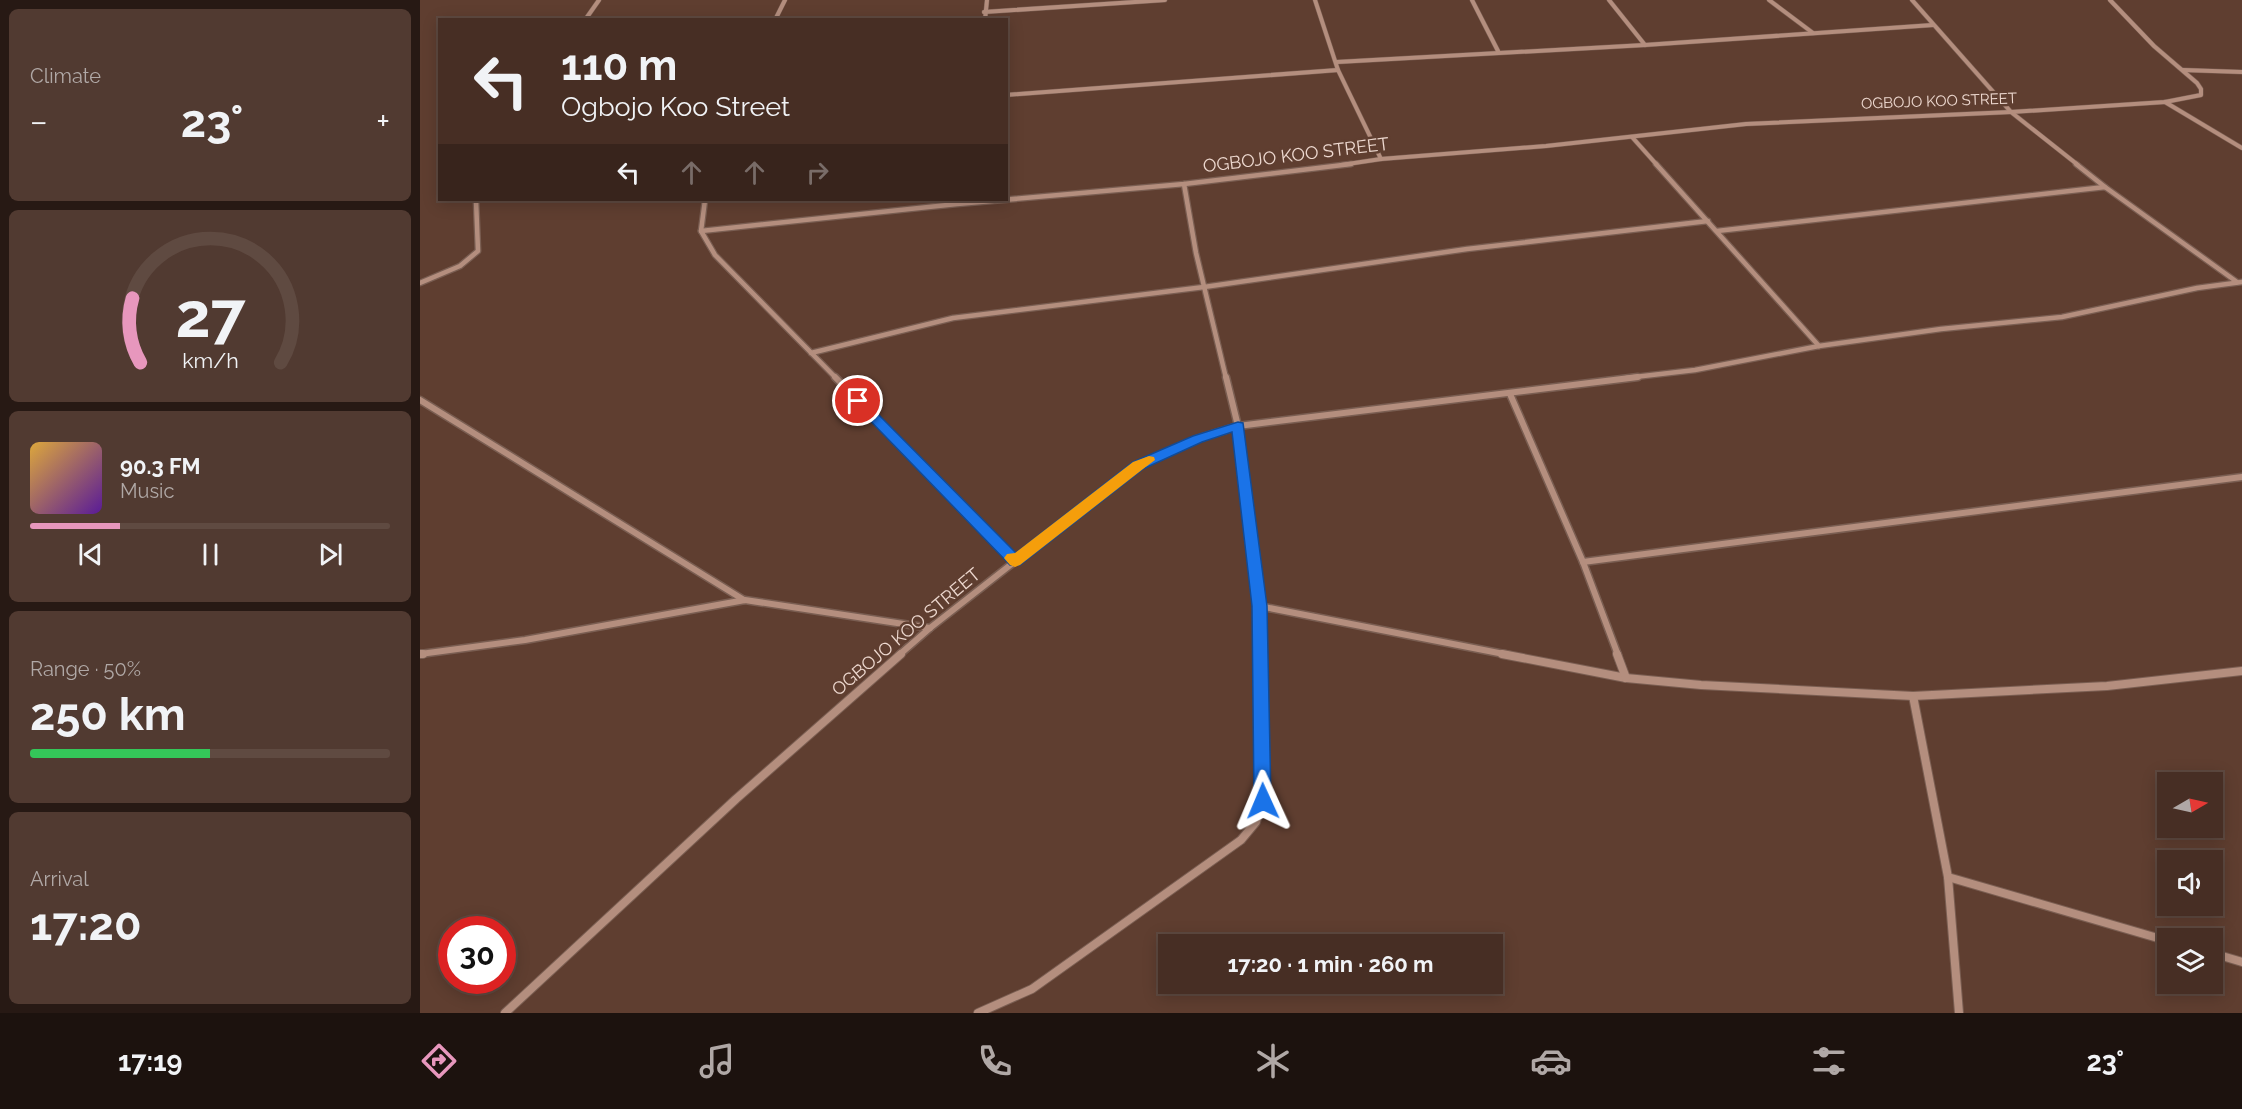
<!DOCTYPE html>
<html lang="en">
<head>
<meta charset="utf-8">
<style>
	:root { --surface:#472e24; --page:#513a31; --text:#f1f3f6; --muted:#b0a8a6; --line:#5f4a41; --accent:#e797bd }
	body { margin:0; font-family:Raleway,sans-serif; background:var(--page); color:var(--text); height:100vh; display:flex; flex-direction:column; font-size:22px; white-space:nowrap }
	* { box-sizing:border-box; margin:0 }
	p { font-size:20px; color:var(--muted) }
	.icon { flex:none; width:33px; height:33px; fill:none; stroke:currentColor; stroke-width:2; stroke-linecap:round; stroke-linejoin:round }
	.map { position:relative; flex:1; overflow:hidden }
	.details { display:flex; flex-direction:column; gap:9px; padding:9px; background:#271914; width:420px }
	.details>* { flex:none }
	.banner { position:absolute; left:18px; top:18px; width:570px; height:183px; border-radius:0px; box-shadow:0 3px 15px #0003,0 0 0 2px var(--line); background:#472e24; color:var(--text); overflow:hidden }
	.needle { width:39px; rotate:81deg }
	.fabs { position:absolute; left:1737px; top:772px; display:grid; gap:12px }
	.fabs a { display:grid; place-items:center; width:66px; height:66px; border-radius:0px; background:var(--surface); box-shadow:0 3px 15px #0003,0 0 0 2px var(--line); font-size:30px }
	.speed { position:absolute; left:18px; top:916px; display:flex; gap:12px; font-size:30px; font-weight:700; text-align:center }
	.speed>* { display:grid; place-content:center; width:78px; height:78px; border-radius:50%; background:var(--surface); box-shadow:0 3px 15px #0003,0 0 0 2px var(--line); line-height:1 }
	.speed .limit { border:9px solid #d22; background:#fff; color:#111 }
	.pin { position:absolute; display:grid; place-items:center; width:51px; height:51px; color:#fff; margin:-26px; border:3px solid #fff; border-radius:50%; box-shadow:0 2px 6px #0007 }
	.me { position:absolute; width:66px; margin:-33px; rotate:359deg; stroke-linejoin:round; filter:drop-shadow(0 0 4px #0008) }
	.turn { display:flex; align-items:center; gap:21px; height:126px; padding:0 24px; font-size:27px }
	.turn .icon { width:78px; height:78px; stroke-width:2.5 }
	.turn b { display:block; font-size:42px; line-height:51px }
	.lanes { display:flex; align-items:center; height:57px; padding:0 24px; background:#0003; justify-content:center; gap:30px; direction:ltr }
	.lanes .off { opacity:.35 }
	.big { font-size:45px; font-weight:700; line-height:1.1 }
	.details .card { flex:1; display:flex; flex-direction:column; justify-content:center; gap:9px; min-width:0; padding:0 21px; border-radius:9px; background:var(--page) }
	.details .dial { align-items:center; gap:0 }
	.dial svg { height:156px; overflow:visible; fill:none; stroke:var(--line); stroke-width:7; stroke-linecap:round; text-anchor:middle }
	.dial text { fill:var(--text); stroke:none }
	.song { display:flex; align-items:center; gap:18px }
	.cover { width:72px; height:72px; border-radius:9px; background:linear-gradient(135deg,hsl(40 70% 55%),hsl(270 70% 35%)) }
	.played { height:6px; border-radius:3px; background:linear-gradient(90deg,var(--accent) 25%,var(--line) 25%) }
	.keys { display:flex; justify-content:space-around; direction:ltr }
	.heat { display:flex; justify-content:space-between; align-items:center; font-size:33px; direction:ltr }
	.charge { height:9px; border-radius:4px; background:linear-gradient(90deg,#34c759 50%,var(--line) 0) }
	.trip { position:absolute; left:738px; top:934px; width:345px; height:60px; border-radius:0px; background:var(--surface); box-shadow:0 3px 15px #0003,0 0 0 2px var(--line); font-weight:700; line-height:60px; text-align:center }
	.menu { display:flex; height:96px; justify-content:space-around; align-items:center; background:#1c120e; color:var(--muted) }
	.menu .icon { width:42px; height:42px }
	.menu .active { color:var(--accent) }
	.menu b { font-size:27px; color:var(--text) }
	main { display:flex; flex:1; min-height:0 }
	.map>svg:first-child { display:block }
	.lines { fill:none; stroke-linecap:round; stroke-linejoin:round }
	.street-far3-casing { stroke:#7a5e52; stroke-width:5 }
	.street-far2-casing { stroke:#7a5e52; stroke-width:7 }
	.street-far1-casing { stroke:#7a5e52; stroke-width:9 }
	.street-casing { stroke:#7a5e52; stroke-width:10 }
	.street-far3 { stroke:#b48e7e; stroke-width:4 }
	.street-far2 { stroke:#b48e7e; stroke-width:4.5 }
	.street-far1 { stroke:#b48e7e; stroke-width:6 }
	.street { stroke:#b48e7e; stroke-width:8 }
	.route { fill:#1a73e8; stroke:#114b97; stroke-width:1.5 }
	.slow { fill:#f59e0b }
	.labels { text-anchor:middle; stroke-width:5; stroke-linejoin:round; paint-order:stroke }
	.far-street-label { font-size:15px; fill:#eed9d0; stroke:#5f3e30 }
	.street-label { font-size:18px; fill:#eed9d0; stroke:#5f3e30 }
</style>
</head>
<body>
<main>
<section class="details">
<div class="card"><p>Climate</p>
<div class="heat"><a>−</a><b class="big">23°</b><a>+</a></div>
</div>
<div class="card dial"><svg viewBox="0 0 100 80">
<path d="M14 69A42 42 0 1 1 86 69"/>
<path d="M14 69A42 42 0 0 1 10 36" stroke="#e797bd"/>
<text x="50" y="56" font-size="32" font-weight="700">27</text>
<text x="50" y="72" font-size="11">km/h</text>
</svg></div>
<div class="card">
<div class="song"><i class="cover"></i><div><b>90.3 FM</b><p>Music</p></div></div>
<div class="played"></div>
<div class="keys"><svg class="icon" aria-label="previous" viewBox="0 0 24 24"><path d="M18 5L8 12l10 7zM5 5v14"/></svg><svg class="icon" aria-label="pause" viewBox="0 0 24 24"><path d="M8 5v14M16 5v14"/></svg><svg class="icon" aria-label="next" viewBox="0 0 24 24"><path d="M6 5l10 7-10 7zM19 5v14"/></svg></div>
</div>
<div class="card"><p>Range · 50%</p><b class="big">250 km</b><div class="charge"></div></div>
<div class="card"><p>Arrival</p><b class="big">17:20</b></div>
</section>
<div class="map">
<svg width="1822" height="1013" viewBox="0 0 1822 1013">
	<rect width="100%" height="100%" fill="#5f3e30"/>
	<g class="lines">
		<defs>
			<g id="street-far3">
				<path d="M 895,0 L 918,70 L 961,159"/>
				<path d="M 1052,0 L 1078,51"/>
				<path d="M 1189,0 L 1225,45"/>
				<path d="M 1349,0 L 1393,33"/>
				<path d="M 1492,0 L 1591,112 L 1658,165"/>
				<path d="M 564,12 L 745,0"/>
				<path d="M 165,20 L 179,0"/>
				<path d="M 355,20 L 365,0"/>
				<path d="M 565,20 L 567,0"/>
				<path d="M 917,62 L 1225,45 L 1513,25"/>
				<path d="M 1763,70 L 1822,72"/>
				<path d="M 586,95 L 918,70"/>
				<path d="M 1745,102 L 1822,148"/>
				<path d="M 1212,137 L 1237,165"/>
				<path d="M 921,165 L 961,159 L 1126,146 L 1326,124 L 1591,112 L 1745,102 L 1781,95 L 1781,89 L 1777,83 L 1734,46 L 1690,0"/>
			</g>
			<g id="street-far2">
				<path d="M 1236,164 L 1399,346"/>
				<path d="M 1656,164 L 1685,187"/>
				<path d="M 764,184 L 776,253 L 806,378"/>
				<path d="M 285,200 L 281,231 L 295,255 L 416,378"/>
				<path d="M 281,231 L 537,204 L 764,184 L 931,164"/>
				<path d="M 1297,231 L 1685,187 L 1817,282"/>
				<path d="M 0,283 L 40,266 L 58,251 L 56,200"/>
				<path d="M 391,353 L 533,318 L 784,287 L 1047,249 L 1288,221"/>
				<path d="M 1206,378 L 1275,370 L 1399,346 L 1521,329 L 1642,317 L 1777,288 L 1822,282"/>
			</g>
			<g id="street-far1">
				<path d="M 415,377 L 595,561"/>
				<path d="M 806,377 L 818,426 L 839,606 L 840,655"/>
				<path d="M 1090,394 L 1163,562 L 1198,655"/>
				<path d="M 0,400 L 324,600"/>
				<path d="M 1163,562 L 1822,477"/>
				<path d="M 839,606 L 1089,655"/>
				<path d="M 0,654 L 105,640 L 325,600 L 510,628"/>
				<path d="M 479,655 L 510,628 L 718,465 L 777,439 L 818,426 L 1218,377"/>
			</g>
			<g id="street">
				<path d="M 0,654 L 3,654"/>
				<path d="M 1082,654 L 1206,678 L 1281,685 L 1493,696 L 1687,686 L 1822,671"/>
				<path d="M 1197,654 L 1206,678"/>
				<path d="M 1493,696 L 1528,877 L 1748,941"/>
				<path d="M 1528,877 L 1539,1013"/>
				<path d="M 1792,953 L 1822,962"/>
				<path d="M 85,1013 L 316,799 L 481,654"/>
				<path d="M 558,1013 L 612,989 L 821,840 L 836,822 L 842,801 L 840,654"/>
			</g>
		</defs>
		<use href="#street-far3" class="street-far3-casing"/>
		<use href="#street-far2" class="street-far2-casing"/>
		<use href="#street-far1" class="street-far1-casing"/>
		<use href="#street" class="street-casing"/>
		<use href="#street-far3" class="street-far3"/>
		<use href="#street-far2" class="street-far2"/>
		<use href="#street-far1" class="street-far1"/>
		<use href="#street" class="street"/>
	</g>
	<path class="route" d="M 438,397 L 442,398 L 596,553 L 713,462 L 773,436 L 818,422 L 823,423 L 847,606 L 851,801 L 849,807 L 843,809 L 836,807 L 834,801 L 832,606 L 812,432 L 782,442 L 723,469 L 600,565 L 590,565 L 434,404 L 432,401 Z"/>
	<path class="slow" d="M 729,456 L 734,457 L 735,460 L 723,469 L 600,565 L 595,567 L 590,565 L 584,558 L 587,554 L 595,553 L 713,462 Z"/>
	<g class="labels">
		<g class="far-street-label">
			<text transform="translate(1519 101) rotate(-2)" y="5">OGBOJO KOO STREET</text>
		</g>
		<g class="street-label">
			<text transform="translate(876 155) rotate(-7)" y="6">OGBOJO KOO STREET</text>
			<text transform="translate(486 632) rotate(-40)" y="6">OGBOJO KOO STREET</text>
		</g>
	</g>
</svg>
<div class="fabs">
<a><svg class="needle" viewBox="-14 -14 28 28"><path d="M0-13l5 13h-10z" fill="#e53935"/><path d="M0 13l5-13h-10z" fill="#b0a8a6"/></svg></a>
<a><svg class="icon" aria-label="sound" viewBox="0 0 24 24"><path d="M4 9h4l5-4v14l-5-4H4zM17 9q2 3 0 6"/></svg></a>
<a><svg class="icon" aria-label="layers" viewBox="0 0 24 24"><path d="M12 4l9 5-9 5-9-5zM3 14l9 5 9-5"/></svg></a>
</div>
<div class="speed"><div class="limit">30</div></div>
<div class="pin" style="left:438px;top:401px;background:#d93025"><svg class="icon" aria-label="arrive" viewBox="0 0 24 24"><path d="M6 21V4h12l-3 4 3 4H6"/></svg></div>
<svg class="me" style="left:843px;top:801px" viewBox="-20 -20 40 40"><path d="M0-17L14 15 0 8-14 15z" fill="#1a73e8" stroke="#fff" stroke-width="4"/></svg>
<div class="trip">17:20 · 1 min · 260 m</div>
<div class="banner">
<div class="turn"><svg class="icon" aria-label="left" viewBox="0 0 24 24"><path d="M17 20v-9H6M10 6l-5 5 5 5"/></svg><div><b>110 m</b>Ogbojo Koo Street</div></div>
<div class="lanes"><svg class="icon" aria-label="left" viewBox="0 0 24 24"><path d="M17 20v-9H6M10 6l-5 5 5 5"/></svg><svg class="icon off" aria-label="ahead" viewBox="0 0 24 24"><path d="M12 20V5M6 11l6-6 6 6"/></svg><svg class="icon off" aria-label="ahead" viewBox="0 0 24 24"><path d="M12 20V5M6 11l6-6 6 6"/></svg><svg class="icon off" aria-label="right" viewBox="0 0 24 24"><path d="M7 20v-9h11M14 6l5 5-5 5"/></svg></div>
</div>
</div>
</main>
<nav class="menu">
<b>17:19</b>
<svg class="icon active" aria-label="directions" viewBox="0 0 24 24"><path d="M12 3l9 9-9 9-9-9zM9 14v-3h6M13 9l2 2-2 2"/></svg>
<svg class="icon" aria-label="music" viewBox="0 0 24 24"><path d="M9 18V5l10-2v13"/><circle cx="6" cy="18" r="3"/><circle cx="16" cy="16" r="3"/></svg>
<svg class="icon" aria-label="phone" viewBox="0 0 24 24"><path d="M5 4h4l2 5-3 2q2 4 5 5l2-3 5 2v4C11 20 4 13 5 4z"/></svg>
<svg class="icon" aria-label="climate" viewBox="0 0 24 24"><path d="M12 3v18M4 7l16 10M4 17L20 7"/></svg>
<svg class="icon" aria-label="car" viewBox="0 0 24 24"><path d="M5 17H2v-5l4-1 3-4h7l3 4 3 1v5h-3M9 17h6M6 11h13"/><circle cx="7" cy="17" r="2"/><circle cx="17" cy="17" r="2"/></svg>
<svg class="icon" aria-label="filters" viewBox="0 0 24 24"><path d="M4 7h16M4 17h16"/><circle cx="9" cy="7" r="2"/><circle cx="15" cy="17" r="2"/></svg>
<b>23°</b>
</nav>
</body>
</html>
